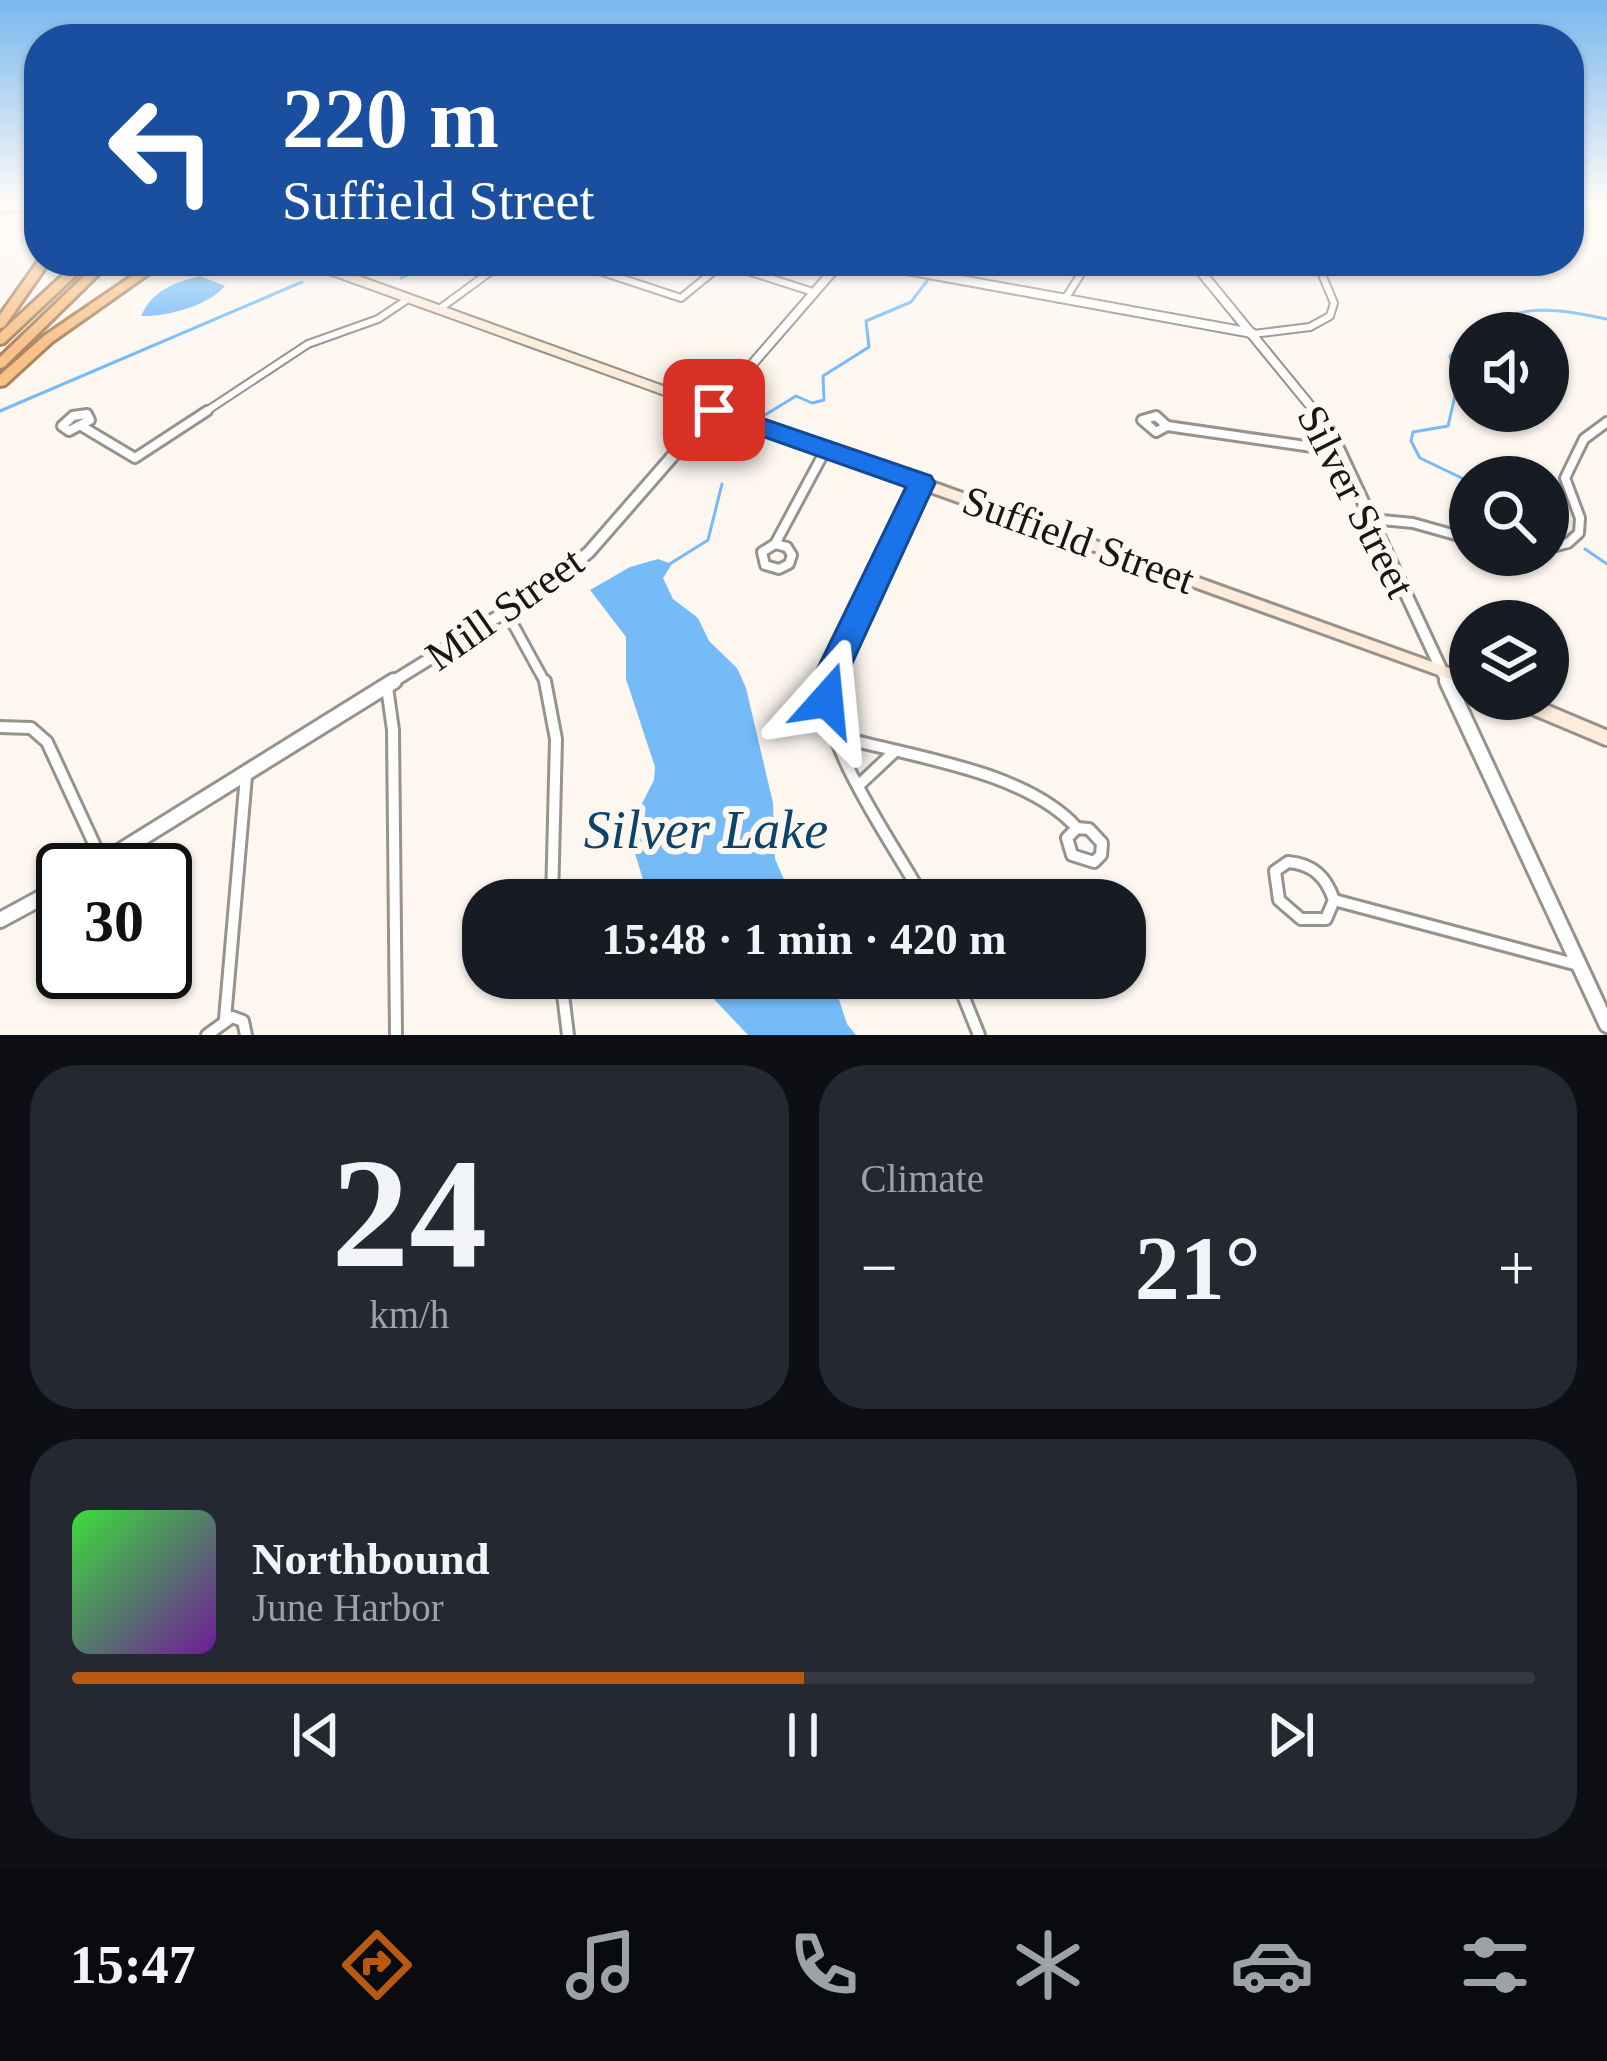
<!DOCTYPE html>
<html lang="en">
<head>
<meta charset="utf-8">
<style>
	:root { --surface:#171b24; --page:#242831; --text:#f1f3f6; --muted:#9ea1a6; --line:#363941; --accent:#b85911 }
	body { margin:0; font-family:"Times New Roman",serif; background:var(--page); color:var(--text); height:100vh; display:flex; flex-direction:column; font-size:45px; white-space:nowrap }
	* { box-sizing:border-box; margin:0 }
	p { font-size:39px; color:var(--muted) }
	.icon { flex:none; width:66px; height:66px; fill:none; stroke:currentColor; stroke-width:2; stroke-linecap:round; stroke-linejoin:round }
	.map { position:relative; height:1035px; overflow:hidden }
	.details { display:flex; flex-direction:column; gap:30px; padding:30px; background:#0d0f14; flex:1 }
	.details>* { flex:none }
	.banner { position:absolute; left:24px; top:24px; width:1560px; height:252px; border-radius:48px; box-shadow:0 3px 9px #0004; background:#1a4fa0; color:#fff; overflow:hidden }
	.controls { position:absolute; left:1449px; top:312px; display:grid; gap:24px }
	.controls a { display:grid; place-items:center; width:120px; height:120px; border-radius:50%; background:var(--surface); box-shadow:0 3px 9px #0004; font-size:60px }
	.speed { position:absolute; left:36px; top:843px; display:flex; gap:24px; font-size:60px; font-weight:700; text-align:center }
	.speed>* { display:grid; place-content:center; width:156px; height:156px; border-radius:50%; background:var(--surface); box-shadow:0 3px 9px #0004; line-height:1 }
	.speed .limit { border:6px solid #111; border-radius:18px; background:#fff; color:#111 }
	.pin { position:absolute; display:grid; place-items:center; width:102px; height:102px; color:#fff; margin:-51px; border-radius:24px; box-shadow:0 6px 18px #0006 }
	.me { position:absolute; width:132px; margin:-66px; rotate:18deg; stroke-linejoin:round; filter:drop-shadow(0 0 9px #0008) }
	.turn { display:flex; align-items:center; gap:42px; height:252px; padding:0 60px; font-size:54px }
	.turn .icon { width:156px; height:156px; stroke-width:2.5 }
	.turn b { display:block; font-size:84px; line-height:102px }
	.big { font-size:90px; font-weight:700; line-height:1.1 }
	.details .tile { flex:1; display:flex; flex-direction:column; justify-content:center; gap:18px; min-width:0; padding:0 42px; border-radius:48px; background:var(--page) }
	.details .dial { align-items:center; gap:0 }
	.dial b { font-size:156px; line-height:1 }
	.song { display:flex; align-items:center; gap:36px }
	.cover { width:144px; height:144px; border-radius:18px; background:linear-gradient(135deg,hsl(120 70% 55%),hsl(280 70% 35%)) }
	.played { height:12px; border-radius:6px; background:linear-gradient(90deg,var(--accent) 50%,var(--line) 50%) }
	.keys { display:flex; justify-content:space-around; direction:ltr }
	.heat { display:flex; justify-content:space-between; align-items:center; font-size:66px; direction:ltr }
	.details .tiles { flex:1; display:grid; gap:30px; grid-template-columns:1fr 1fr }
	.tile:last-child { grid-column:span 2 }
	.trip { position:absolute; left:462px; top:879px; width:684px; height:120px; border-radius:48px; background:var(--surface); box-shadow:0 3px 9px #0004; font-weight:700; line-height:120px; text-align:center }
	.menu { display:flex; height:192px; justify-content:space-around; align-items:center; background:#090b0e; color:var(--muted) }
	.menu .icon { width:84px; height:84px }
	.menu .current { color:var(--accent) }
	.menu b { font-size:54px; color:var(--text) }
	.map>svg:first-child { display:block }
	.water { fill:#74bbf8 }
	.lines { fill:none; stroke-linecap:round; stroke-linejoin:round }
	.stream { stroke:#74bbf8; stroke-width:3 }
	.minor-far2-casing { stroke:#98928c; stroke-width:10 }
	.minor-far1-casing { stroke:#98928c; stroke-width:14 }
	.minor-casing { stroke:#98928c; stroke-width:16 }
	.tertiary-far2-casing { stroke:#98928c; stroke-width:12 }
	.tertiary-far1-casing { stroke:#98928c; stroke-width:16 }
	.tertiary-casing { stroke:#98928c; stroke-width:20 }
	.secondary-far2-casing { stroke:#98928c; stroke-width:12 }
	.secondary-far1-casing { stroke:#98928c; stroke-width:16 }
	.secondary-casing { stroke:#98928c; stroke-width:20 }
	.motorway-casing { stroke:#aa855f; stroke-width:6 }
	.minor-far2 { stroke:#fff; stroke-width:6 }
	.minor-far1 { stroke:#fff; stroke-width:8 }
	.minor { stroke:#fff; stroke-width:10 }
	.tertiary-far2 { stroke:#fff; stroke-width:8 }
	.tertiary-far1 { stroke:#fff; stroke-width:10 }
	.tertiary { stroke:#fff; stroke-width:14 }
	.secondary-far2 { stroke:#fdecdb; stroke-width:8 }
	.secondary-far1 { stroke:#fdecdb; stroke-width:10 }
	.secondary { stroke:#fdecdb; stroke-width:14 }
	.motorway { fill:#f8c188; fill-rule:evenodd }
	.route { fill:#1a73e8; stroke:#114b97; stroke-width:3 }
	.labels { text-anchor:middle; stroke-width:12; stroke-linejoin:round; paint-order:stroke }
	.street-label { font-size:42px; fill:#181613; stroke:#fdf7f0 }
	.near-water-label { font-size:54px; font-style:italic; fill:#0c436a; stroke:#fdf7f0 }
</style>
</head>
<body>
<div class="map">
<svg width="1607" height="1035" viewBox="0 0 1607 1035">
	<rect width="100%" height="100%" fill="#fdf7f0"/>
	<g class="water">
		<path d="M 200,276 L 225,286 C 208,306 166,317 141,316 C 152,291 174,282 200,276 Z"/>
		<path d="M 658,559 L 672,564 L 663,578 L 673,599 L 698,618 L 709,641 L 737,668 L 746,688 L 773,803 L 775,859 L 793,900 L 649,899 L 628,831 L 654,780 L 655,767 L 626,679 L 626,637 L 590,590 L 630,567 Z"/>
		<path d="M 704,978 L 832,978 L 847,1024 L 856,1035 L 748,1035 L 711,996 Z"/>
	</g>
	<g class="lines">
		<g class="stream">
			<path d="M 0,213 L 39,210"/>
			<path d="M 936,270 L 954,261"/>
			<path d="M 401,278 L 437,261"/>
			<path d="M 1476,333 C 1519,301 1558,309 1607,319"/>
			<path d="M 1470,338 L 1450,356 L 1457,387 L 1448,426 L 1413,432 L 1411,441 L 1420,458 L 1470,482"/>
			<path d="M 0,411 L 302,282"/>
			<path d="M 765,415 L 796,396 L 812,403 L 824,400 L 823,376 L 869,347 L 866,321 L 911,302 L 927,281"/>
			<path d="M 1548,522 L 1554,526"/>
			<path d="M 1585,549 L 1607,564"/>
			<path d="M 668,565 L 708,540 L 722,484"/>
		</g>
		<defs>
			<g id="minor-far2">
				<path d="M 569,261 L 681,298 L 724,263"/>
				<path d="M 1348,261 L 1370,267"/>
				<path d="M 723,263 L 813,292"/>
				<path d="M 348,277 L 380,261"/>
				<path d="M 1059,299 L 1067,296 L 1089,261"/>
				<path d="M 438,310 L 505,261"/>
				<path d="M 1253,334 L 1310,327 L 1330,316 L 1334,303 L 1323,277 L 1324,261"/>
				<path d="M 202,414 L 308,344 L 378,319 L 408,299"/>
			</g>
			<g id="minor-far1">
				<path d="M 87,414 L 90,420 L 69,431 L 62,426 L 73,416 Z"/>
				<path d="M 1156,416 L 1167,426 L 1156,432 L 1142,420 Z"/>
				<path d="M 1167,426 L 1340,451"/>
				<path d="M 83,427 L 135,458 L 207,411"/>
				<path d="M 1371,519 L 1413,523 L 1470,539"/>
				<path d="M 775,544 L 787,547 L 792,555 L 789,564 L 779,569 L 765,565 L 762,552 Z"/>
				<path d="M 775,544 L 826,449"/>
				<path d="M 1548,548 L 1568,543 L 1579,533 L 1580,518 L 1565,478 L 1584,439 L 1607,422"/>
				<path d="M 507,613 L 546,684"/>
				<path d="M 830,684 L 921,484"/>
			</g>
			<g id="minor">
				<path d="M 545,681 L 556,739 L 552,900"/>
				<path d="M 831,681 C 809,731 901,854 924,900"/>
				<path d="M 387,687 L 393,730 L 396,1035"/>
				<path d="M 0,727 L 31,728 L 47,742 L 102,861"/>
				<path d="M 840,737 C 913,757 1026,771 1077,828"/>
				<path d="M 860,784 L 893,753"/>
				<path d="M 1077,828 L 1089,829 L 1102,843 L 1101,855 L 1094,862 L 1072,855 L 1067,838 Z"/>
				<path d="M 1288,862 C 1313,864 1326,877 1334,900 L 1326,919 L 1301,919 L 1279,900 L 1275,871 Z"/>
				<path d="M 1334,900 L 1578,965"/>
				<path d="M 561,978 L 568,1035"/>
				<path d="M 956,978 L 979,1035"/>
				<path d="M 225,1019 L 246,776"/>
				<path d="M 207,1035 L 232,1017 L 243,1021 L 246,1035"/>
			</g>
			<g id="tertiary-far2">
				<path d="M 1192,261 L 1317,414"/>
				<path d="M 709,414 L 839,264 L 863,262 L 1252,333"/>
			</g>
			<g id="tertiary-far1">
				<path d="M 1314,411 L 1329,429 L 1448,684"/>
				<path d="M 389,684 L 554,582 L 589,552 L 712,411"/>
			</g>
			<g id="tertiary">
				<path d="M 1447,681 L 1607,1025"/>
				<path d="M 90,870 L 394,681"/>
				<path d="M 0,920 L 63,886"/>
			</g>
			<path id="secondary-far2" d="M 305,261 L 729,414"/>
			<path id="secondary-far1" d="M 720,411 L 1470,681"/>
			<path id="secondary" d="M 1514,699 L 1607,738"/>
			<g id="motorway">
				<path d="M 39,260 L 50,261 L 4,327 L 0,328 L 0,315 Z"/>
				<path d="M 78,261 L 91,261 L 4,343 L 0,344 L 0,333 Z"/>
				<path d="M 100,261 L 112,261 L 4,367 L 0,368 L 0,357 Z"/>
				<path d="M 154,261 L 167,261 L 52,342 L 5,385 L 0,386 L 0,375 L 44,336 Z"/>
			</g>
		</defs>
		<use href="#minor-far2" class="minor-far2-casing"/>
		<use href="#minor-far1" class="minor-far1-casing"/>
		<use href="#minor" class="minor-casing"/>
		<use href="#tertiary-far2" class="tertiary-far2-casing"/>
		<use href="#tertiary-far1" class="tertiary-far1-casing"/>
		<use href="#tertiary" class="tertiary-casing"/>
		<use href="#secondary-far2" class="secondary-far2-casing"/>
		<use href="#secondary-far1" class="secondary-far1-casing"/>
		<use href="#secondary" class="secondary-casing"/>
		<use href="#motorway" class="motorway-casing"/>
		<use href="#minor-far2" class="minor-far2"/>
		<use href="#minor-far1" class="minor-far1"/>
		<use href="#minor" class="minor"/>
		<use href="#tertiary-far2" class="tertiary-far2"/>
		<use href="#tertiary-far1" class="tertiary-far1"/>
		<use href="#tertiary" class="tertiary"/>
		<use href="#secondary-far2" class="secondary-far2"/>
		<use href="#secondary-far1" class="secondary-far1"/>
		<use href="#secondary" class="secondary"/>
		<use href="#motorway" class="motorway"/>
	</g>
	<linearGradient id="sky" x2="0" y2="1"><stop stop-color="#79b7ee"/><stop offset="0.58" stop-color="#fefbf8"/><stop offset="1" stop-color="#fefbf8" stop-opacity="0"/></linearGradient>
	<rect width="1607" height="349" fill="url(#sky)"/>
	<path class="route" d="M 714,402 L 931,476 L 935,483 L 847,674 L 838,710 L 827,714 L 816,710 L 811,700 L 815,674 L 906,487 L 705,416 L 702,410 Z"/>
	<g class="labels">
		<g class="street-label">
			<text transform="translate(1357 501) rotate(63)" y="15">Silver Street</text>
			<text transform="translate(1079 539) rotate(20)" y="15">Suffield Street</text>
			<text transform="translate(504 608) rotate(-35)" y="15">Mill Street</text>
		</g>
		<g class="near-water-label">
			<text x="706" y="848">Silver Lake</text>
		</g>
	</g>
</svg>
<div class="controls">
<a><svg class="icon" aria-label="sound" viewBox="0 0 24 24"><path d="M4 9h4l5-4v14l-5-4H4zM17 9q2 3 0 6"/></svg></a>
<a><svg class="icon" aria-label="search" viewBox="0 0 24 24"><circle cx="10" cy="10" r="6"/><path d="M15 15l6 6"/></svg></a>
<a><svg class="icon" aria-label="layers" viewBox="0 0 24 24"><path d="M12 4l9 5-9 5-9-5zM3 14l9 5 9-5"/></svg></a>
</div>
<div class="speed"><div class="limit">30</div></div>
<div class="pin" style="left:714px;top:410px;background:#d93025"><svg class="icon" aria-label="arrive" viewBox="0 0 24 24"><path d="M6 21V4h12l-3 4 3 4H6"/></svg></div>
<svg class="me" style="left:827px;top:700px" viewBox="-20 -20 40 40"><path d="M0-17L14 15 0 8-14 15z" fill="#1a73e8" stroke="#fff" stroke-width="4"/></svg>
<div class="trip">15:48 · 1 min · 420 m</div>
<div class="banner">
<div class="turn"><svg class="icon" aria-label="left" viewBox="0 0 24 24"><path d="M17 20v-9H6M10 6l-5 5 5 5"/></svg><div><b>220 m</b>Suffield Street</div></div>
</div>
</div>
<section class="details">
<div class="tiles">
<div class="tile dial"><b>24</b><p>km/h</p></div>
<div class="tile"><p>Climate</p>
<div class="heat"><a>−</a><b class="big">21°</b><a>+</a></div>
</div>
<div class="tile">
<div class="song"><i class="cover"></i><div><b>Northbound</b><p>June Harbor</p></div></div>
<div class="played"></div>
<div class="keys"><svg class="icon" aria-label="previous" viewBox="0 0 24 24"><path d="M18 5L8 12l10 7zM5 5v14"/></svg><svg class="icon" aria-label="pause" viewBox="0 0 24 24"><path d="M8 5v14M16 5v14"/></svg><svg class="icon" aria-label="next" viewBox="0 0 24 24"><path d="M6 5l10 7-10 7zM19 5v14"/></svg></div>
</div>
</div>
</section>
<nav class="menu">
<b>15:47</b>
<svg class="icon current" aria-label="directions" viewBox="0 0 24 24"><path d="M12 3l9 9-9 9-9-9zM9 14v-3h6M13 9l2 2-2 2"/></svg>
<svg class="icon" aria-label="music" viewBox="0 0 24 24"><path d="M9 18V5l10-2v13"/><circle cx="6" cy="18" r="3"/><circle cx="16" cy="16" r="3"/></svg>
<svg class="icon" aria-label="phone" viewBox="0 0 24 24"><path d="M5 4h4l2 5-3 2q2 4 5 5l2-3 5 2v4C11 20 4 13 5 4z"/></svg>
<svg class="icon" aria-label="climate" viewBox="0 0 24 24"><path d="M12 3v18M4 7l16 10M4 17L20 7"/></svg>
<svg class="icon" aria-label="car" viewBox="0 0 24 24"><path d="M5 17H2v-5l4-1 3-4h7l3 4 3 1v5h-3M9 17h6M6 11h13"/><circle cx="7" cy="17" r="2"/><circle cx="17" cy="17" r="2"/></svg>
<svg class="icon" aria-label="filters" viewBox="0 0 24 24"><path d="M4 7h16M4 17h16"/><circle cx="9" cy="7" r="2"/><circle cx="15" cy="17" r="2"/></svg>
</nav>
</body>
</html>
